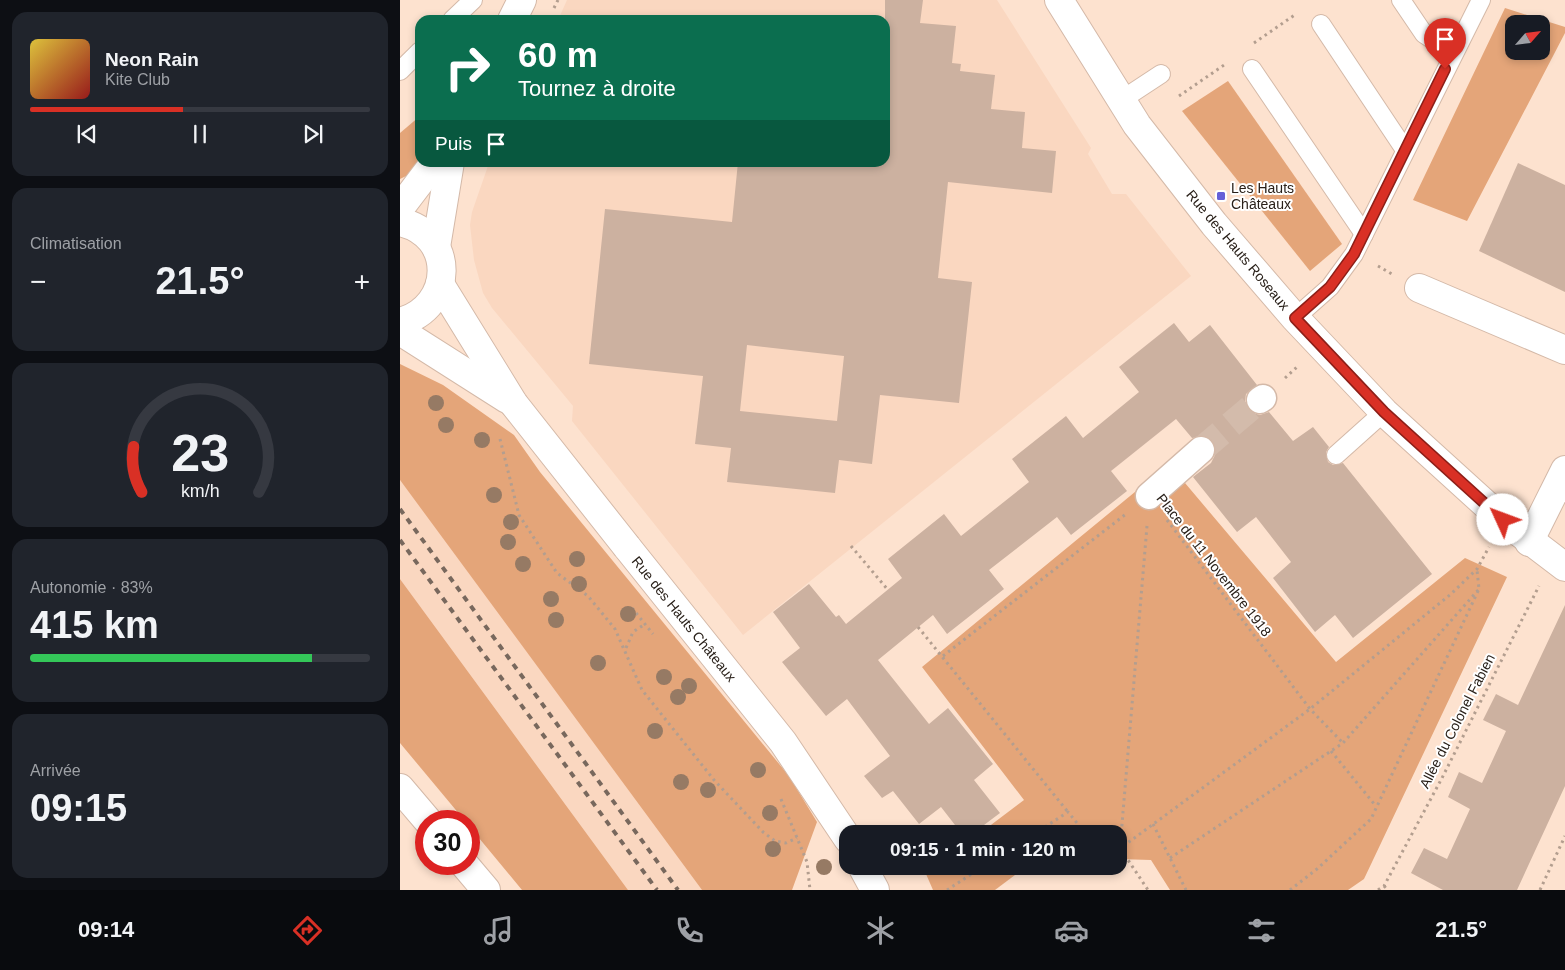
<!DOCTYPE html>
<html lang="fr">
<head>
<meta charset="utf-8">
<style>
	:root { --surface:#171b24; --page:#20242c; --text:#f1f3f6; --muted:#9ea1a6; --line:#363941; --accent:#d93025 }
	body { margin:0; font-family:Helvetica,sans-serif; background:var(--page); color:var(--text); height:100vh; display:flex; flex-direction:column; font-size:19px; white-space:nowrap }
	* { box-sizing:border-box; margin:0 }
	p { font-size:16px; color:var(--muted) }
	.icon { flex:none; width:28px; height:28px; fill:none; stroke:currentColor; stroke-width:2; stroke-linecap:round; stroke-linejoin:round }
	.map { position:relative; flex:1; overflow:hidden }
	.panel { display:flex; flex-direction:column; gap:12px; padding:12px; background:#0d0f14; width:400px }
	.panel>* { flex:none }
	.top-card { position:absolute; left:15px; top:15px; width:475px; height:152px; border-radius:15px; box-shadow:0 2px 8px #0003; background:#0b6e4f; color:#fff; overflow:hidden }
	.needle { width:32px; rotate:62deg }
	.buttons { position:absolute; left:1105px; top:15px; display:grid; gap:10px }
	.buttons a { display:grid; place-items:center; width:45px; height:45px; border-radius:10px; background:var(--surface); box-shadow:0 2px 8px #0003; font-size:25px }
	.speed { position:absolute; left:15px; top:810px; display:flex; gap:10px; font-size:25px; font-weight:700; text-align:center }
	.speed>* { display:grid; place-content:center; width:65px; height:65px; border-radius:50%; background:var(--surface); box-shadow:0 2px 8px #0003; line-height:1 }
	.speed .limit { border:8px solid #d22; background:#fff; color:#111 }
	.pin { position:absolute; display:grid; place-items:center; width:42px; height:42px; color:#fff; margin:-51px -21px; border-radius:50% 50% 50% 0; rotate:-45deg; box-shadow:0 0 5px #0007 }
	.pin .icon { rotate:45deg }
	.me { position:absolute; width:55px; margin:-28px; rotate:313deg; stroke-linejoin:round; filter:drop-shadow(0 0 4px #0008) }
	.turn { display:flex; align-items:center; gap:18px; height:105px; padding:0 20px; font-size:22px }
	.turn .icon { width:65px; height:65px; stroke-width:2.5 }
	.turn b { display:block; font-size:35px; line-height:42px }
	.then { display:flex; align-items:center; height:48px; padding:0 20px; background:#0003; gap:10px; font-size:19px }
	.big { font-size:38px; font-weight:700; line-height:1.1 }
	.panel .card { flex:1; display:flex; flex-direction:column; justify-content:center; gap:8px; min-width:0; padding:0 18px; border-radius:15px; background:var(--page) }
	.panel .dial { align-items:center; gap:0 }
	.dial svg { height:130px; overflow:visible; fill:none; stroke:var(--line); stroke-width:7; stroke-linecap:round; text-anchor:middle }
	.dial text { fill:var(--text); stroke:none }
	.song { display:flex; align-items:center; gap:15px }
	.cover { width:60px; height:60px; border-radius:8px; background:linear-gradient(135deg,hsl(50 70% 55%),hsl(0 70% 35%)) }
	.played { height:5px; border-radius:2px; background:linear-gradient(90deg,var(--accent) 45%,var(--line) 45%) }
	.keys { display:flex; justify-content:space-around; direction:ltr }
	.heat { display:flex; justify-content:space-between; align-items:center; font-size:28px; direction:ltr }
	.charge { height:8px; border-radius:4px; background:linear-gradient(90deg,#34c759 83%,var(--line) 0) }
	.trip { position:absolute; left:439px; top:825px; width:288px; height:50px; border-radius:15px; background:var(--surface); box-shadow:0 2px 8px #0003; font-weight:700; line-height:50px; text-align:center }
	.tab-bar { display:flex; height:80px; justify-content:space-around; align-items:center; background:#090b0e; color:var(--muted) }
	.tab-bar .icon { width:35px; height:35px }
	.tab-bar .selected { color:var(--accent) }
	.tab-bar b { font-size:22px; color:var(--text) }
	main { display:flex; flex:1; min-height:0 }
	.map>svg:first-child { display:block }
	.built { fill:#fad7c0 }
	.green { fill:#e4a579; fill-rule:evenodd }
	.building { fill:#ccb1a0; fill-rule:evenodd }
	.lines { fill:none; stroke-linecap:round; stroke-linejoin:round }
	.pedestrian-tunnel { stroke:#d3bbab; stroke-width:26; stroke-dasharray:26 13; stroke-linecap:butt }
	.service-casing { stroke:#d4b9a8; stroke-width:20 }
	.pedestrian-casing { stroke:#d4b9a8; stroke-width:29 }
	.minor-casing { stroke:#d4b9a8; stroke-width:30 }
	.tertiary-casing { stroke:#d4b9a8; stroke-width:30 }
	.path { stroke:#b39e8f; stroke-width:3; stroke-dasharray:2.5 4; stroke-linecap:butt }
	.service { stroke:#fff; stroke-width:18 }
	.pedestrian { stroke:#fff; stroke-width:26 }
	.minor { stroke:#fff; stroke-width:28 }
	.tertiary { stroke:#fff; stroke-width:28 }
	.rail { stroke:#78685d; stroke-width:4; stroke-dasharray:6 6; stroke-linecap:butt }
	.tertiary-bridge-casing { stroke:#d4b9a8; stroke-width:30; stroke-linecap:butt }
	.tertiary-bridge { stroke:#fff; stroke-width:28 }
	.tree { fill:#967a64 }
	.route-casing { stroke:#8d1f18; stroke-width:12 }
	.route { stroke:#d93025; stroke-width:9 }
	.poi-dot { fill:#655fd8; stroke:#fff; stroke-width:2 }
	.labels { text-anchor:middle; stroke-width:4; stroke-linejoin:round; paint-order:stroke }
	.poi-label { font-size:14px; fill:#292019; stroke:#fff; text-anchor:start }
	.street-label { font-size:14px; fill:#292019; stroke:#fff }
</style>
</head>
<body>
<main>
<section class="panel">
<div class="card">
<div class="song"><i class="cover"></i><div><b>Neon Rain</b><p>Kite Club</p></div></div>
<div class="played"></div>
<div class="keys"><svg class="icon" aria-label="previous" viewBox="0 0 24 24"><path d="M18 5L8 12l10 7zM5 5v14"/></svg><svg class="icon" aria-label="pause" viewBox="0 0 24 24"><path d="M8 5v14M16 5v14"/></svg><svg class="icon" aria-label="next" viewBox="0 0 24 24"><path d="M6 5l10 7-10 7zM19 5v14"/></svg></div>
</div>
<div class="card"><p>Climatisation</p>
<div class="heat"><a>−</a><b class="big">21.5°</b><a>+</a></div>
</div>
<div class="card dial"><svg viewBox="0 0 100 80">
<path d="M14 69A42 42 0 1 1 86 69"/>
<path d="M14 69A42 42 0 0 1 9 41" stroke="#d93025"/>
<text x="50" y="56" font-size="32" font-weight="700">23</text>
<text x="50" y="72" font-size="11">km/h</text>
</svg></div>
<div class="card"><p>Autonomie · 83%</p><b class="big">415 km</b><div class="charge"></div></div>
<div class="card"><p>Arrivée</p><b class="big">09:15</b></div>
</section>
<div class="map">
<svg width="1165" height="890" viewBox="0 0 1165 890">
	<rect width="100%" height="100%" fill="#fde2cf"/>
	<g class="built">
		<path d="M 167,0 L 597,0 L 691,148 L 688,154 L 712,194 L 726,194 L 791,276 L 343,635 L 172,421 L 173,406 L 92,308 L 83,293 L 74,260 L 70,225 L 72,212 L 89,163 L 485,162 L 485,20 L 158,20 Z"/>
		<path d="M 0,480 L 9,491 L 302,890 L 228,890 L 0,579 Z"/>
	</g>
	<g class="green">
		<path d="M 1105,8 L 1165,27 L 1165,33 L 1067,221 L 1013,200 ZM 1114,24 L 1141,24 L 1141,51 L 1114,51 Z"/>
		<path d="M 828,81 L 942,244 L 910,271 L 782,111 Z"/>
		<path d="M 20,116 L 20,162 L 14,172 L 0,179 L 0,133 Z"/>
		<path d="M 0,364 L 43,385 L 114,435 L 140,472 L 389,776 L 417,822 L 392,890 L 302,890 L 0,480 Z"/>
		<path d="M 769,464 L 936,662 L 1065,558 L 1107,577 L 964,879 L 948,890 L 770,890 L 751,860 L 718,859 L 718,834 L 579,834 L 624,800 L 522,667 Z"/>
		<path d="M 0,579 L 228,890 L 122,890 L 69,826 L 69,821 L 65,821 L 0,743 Z"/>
		<path d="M 537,866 L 627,866 L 595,890 L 533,890 L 526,874 Z"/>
	</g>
	<g class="building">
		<path d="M 485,0 L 523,0 L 520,23 L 556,26 L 552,63 L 561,64 L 560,71 L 595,75 L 591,109 L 625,112 L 622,148 L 656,151 L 652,193 L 548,182 L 538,278 L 572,282 L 559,403 L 480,395 L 472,464 L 439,460 L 435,493 L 327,482 L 331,448 L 295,444 L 303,376 L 189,364 L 205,209 L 332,222 L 338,162 L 485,162 ZM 347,345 L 444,356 L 437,421 L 340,411 Z"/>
		<path d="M 1118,163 L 1165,185 L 1165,292 L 1079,251 Z"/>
		<path d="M 774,323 L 789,342 L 810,325 L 857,385 L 846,394 L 845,401 L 848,409 L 853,413 L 860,415 L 869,412 L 893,441 L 913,427 L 929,447 L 926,452 L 928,462 L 933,465 L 943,463 L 1032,574 L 953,638 L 935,615 L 915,632 L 873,578 L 891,562 L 856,517 L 837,532 L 793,477 L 811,463 L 815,455 L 816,448 L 813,440 L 805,436 L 792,438 L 776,419 L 711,471 L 727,491 L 671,535 L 657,517 L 589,570 L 604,589 L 547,634 L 533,615 L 478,660 L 529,724 L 548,708 L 593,764 L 574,780 L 600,813 L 572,834 L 562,834 L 541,807 L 519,824 L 493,791 L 482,798 L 464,776 L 490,756 L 447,699 L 426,716 L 382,662 L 400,648 L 373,612 L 409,584 L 436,617 L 439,615 L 446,624 L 502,578 L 488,559 L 544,514 L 561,536 L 629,482 L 612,459 L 666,416 L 683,438 L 739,392 L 719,367 Z"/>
		<path d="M 1165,605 L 1165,786 L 1117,890 L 1043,890 L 1011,873 L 1024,848 L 1047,859 L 1070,809 L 1048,797 L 1059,772 L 1082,783 L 1106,731 L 1083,720 L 1096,694 L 1118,705 Z"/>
	</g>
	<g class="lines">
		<path class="pedestrian-tunnel" d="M 801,450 L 860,400"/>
		<defs>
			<g id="service">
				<path d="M 1001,0 L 1024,34 L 1053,53"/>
				<path d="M 52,20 L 73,0"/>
				<path d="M 921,24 L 1005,150"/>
				<path d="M 852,69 L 964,234"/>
				<path d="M 0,71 L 20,51"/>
				<path d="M 723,99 L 761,74"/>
				<path d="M 895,318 L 930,287 L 954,254 L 1081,0"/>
				<path d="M 936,455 L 984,412"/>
			</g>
			<g id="pedestrian">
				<path d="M 860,400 L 863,398"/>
				<path d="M 749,496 L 801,450"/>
			</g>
			<g id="minor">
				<path d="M 659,0 L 737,125 L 814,224 L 895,318 L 984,412 L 1103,520 L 1165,567"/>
				<path d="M 1019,288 L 1165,350"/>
				<path d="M 1129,542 L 1165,470"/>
				<path d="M 0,788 L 28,821"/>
				<path d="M 64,864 L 86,890"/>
			</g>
			<g id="tertiary">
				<path d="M 112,20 L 122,0"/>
				<path d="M 0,208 L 35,162"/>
				<path d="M 0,222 C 56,234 55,307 0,322"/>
				<path d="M 36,247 L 50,162"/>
				<path d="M 40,284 L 114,404"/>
				<path d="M 0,331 L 107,399"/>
				<path d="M 227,547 L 383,742 L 448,839"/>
				<path d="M 462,866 L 475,890"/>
			</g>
		</defs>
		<use href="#service" class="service-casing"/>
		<use href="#pedestrian" class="pedestrian-casing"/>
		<use href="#minor" class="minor-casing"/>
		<use href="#tertiary" class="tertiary-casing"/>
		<g class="path">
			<path d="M 154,8 L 158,0"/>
			<path d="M 854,43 L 896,14"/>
			<path d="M 779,96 L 827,63"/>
			<path d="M 978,266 L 992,274"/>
			<path d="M 885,378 L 897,367"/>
			<path d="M 100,439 L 119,515 L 157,573 L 188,596 L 215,629 L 242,690 L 314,780 L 363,832 L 375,841 L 386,843 L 397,838"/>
			<path d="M 767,520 L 910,709 L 943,743"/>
			<path d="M 747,526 L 720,848 L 748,890"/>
			<path d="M 451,546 L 488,590"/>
			<path d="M 232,608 L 253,634"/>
			<path d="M 518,627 L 668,812"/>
			<path d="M 226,648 L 233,632 L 245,624"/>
			<path d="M 543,656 L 726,514"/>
			<path d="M 931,751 L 975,805"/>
			<path d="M 381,799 L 407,862 L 410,890"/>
			<path d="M 753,824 L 786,890"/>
			<path d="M 634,834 L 668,812 L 686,834"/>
			<path d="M 718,850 L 910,709 L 1051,594 L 1077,569 L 1089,547"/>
			<path d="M 770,858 L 943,743 L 1079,589"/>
			<path d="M 984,886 L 988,890"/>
			<path d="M 547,890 L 584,866"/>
			<path d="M 890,890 L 917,869 L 971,819 L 1079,589 L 1077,570"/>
			<path d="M 978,890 L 984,886 L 1042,778 L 1139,586"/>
			<path d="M 1140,890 L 1165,836"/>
		</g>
		<use href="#service" class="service"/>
		<use href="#pedestrian" class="pedestrian"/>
		<use href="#minor" class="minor"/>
		<use href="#tertiary" class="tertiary"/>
		<g class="rail">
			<path d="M 0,509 L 278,890"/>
			<path d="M 0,540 L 257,890"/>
		</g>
		<defs>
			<path id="tertiary-bridge" d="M 114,404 L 227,547"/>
		</defs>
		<use href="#tertiary-bridge" class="tertiary-bridge-casing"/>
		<use href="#tertiary-bridge" class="tertiary-bridge"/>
	</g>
	<g class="tree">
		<circle cx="36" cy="403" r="8"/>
		<circle cx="46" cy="425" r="8"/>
		<circle cx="82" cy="440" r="8"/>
		<circle cx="94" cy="495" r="8"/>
		<circle cx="111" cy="522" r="8"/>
		<circle cx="108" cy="542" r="8"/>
		<circle cx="177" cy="559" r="8"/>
		<circle cx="123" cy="564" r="8"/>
		<circle cx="179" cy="584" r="8"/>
		<circle cx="151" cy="599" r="8"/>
		<circle cx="228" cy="614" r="8"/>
		<circle cx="156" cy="620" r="8"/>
		<circle cx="198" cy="663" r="8"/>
		<circle cx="264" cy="677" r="8"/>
		<circle cx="289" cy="686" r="8"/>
		<circle cx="278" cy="697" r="8"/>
		<circle cx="255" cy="731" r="8"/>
		<circle cx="358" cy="770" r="8"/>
		<circle cx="281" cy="782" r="8"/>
		<circle cx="308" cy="790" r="8"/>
		<circle cx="370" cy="813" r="8"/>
		<circle cx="373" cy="849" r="8"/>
		<circle cx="424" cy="867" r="8"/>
	</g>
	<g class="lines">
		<defs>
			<path id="route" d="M 1045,69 L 954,254 L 930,287 L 895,318 L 984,412 L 1103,520"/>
		</defs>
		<use href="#route" class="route-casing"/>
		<use href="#route" class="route"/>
	</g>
	<rect class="poi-dot" x="816" y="191" width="10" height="10" rx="2.5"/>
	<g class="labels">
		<g class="poi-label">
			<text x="831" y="193">Les Hauts<tspan x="831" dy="16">Châteaux</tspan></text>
		</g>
		<g class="street-label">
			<text transform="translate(838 250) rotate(50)" y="5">Rue des Hauts Roseaux</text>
			<text transform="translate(814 565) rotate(52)" y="5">Place du 11 Novembre 1918</text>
			<text transform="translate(284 619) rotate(51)" y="5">Rue des Hauts Châteaux</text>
			<text transform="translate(1057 721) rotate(-63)" y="5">Allée du Colonel Fabien</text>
		</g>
	</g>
</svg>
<div class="buttons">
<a><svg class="needle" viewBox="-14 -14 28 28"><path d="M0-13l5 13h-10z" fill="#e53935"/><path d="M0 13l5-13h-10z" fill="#9ea1a6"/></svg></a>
</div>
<div class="speed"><div class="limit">30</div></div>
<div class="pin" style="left:1045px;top:69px;background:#d93025"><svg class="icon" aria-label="arrive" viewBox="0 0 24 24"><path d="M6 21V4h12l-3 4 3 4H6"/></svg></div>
<svg class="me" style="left:1103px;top:520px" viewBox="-20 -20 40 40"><circle r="19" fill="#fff"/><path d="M0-13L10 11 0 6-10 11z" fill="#d93025"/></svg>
<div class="trip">09:15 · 1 min · 120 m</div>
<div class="top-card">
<div class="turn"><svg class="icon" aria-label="right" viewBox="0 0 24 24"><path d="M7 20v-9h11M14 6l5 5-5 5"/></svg><div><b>60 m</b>Tournez à droite</div></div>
<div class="then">Puis<svg class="icon" aria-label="arrive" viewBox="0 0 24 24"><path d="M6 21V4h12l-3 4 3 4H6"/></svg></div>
</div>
</div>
</main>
<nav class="tab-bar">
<b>09:14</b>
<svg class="icon selected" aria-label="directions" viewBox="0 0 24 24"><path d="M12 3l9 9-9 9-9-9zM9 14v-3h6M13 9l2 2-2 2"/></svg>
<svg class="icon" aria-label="music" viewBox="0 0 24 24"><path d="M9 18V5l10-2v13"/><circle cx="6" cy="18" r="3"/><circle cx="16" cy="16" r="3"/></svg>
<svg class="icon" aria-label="phone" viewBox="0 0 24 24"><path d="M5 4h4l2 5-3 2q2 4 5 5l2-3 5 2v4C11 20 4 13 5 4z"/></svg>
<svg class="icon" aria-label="climate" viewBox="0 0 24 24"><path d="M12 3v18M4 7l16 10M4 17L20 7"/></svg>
<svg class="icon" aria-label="car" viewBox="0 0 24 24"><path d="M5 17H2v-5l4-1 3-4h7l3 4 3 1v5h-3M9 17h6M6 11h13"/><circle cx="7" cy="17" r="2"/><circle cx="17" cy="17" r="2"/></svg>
<svg class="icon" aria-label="filters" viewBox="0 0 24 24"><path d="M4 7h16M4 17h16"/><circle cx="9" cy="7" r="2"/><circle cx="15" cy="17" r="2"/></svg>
<b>21.5°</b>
</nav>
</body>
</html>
